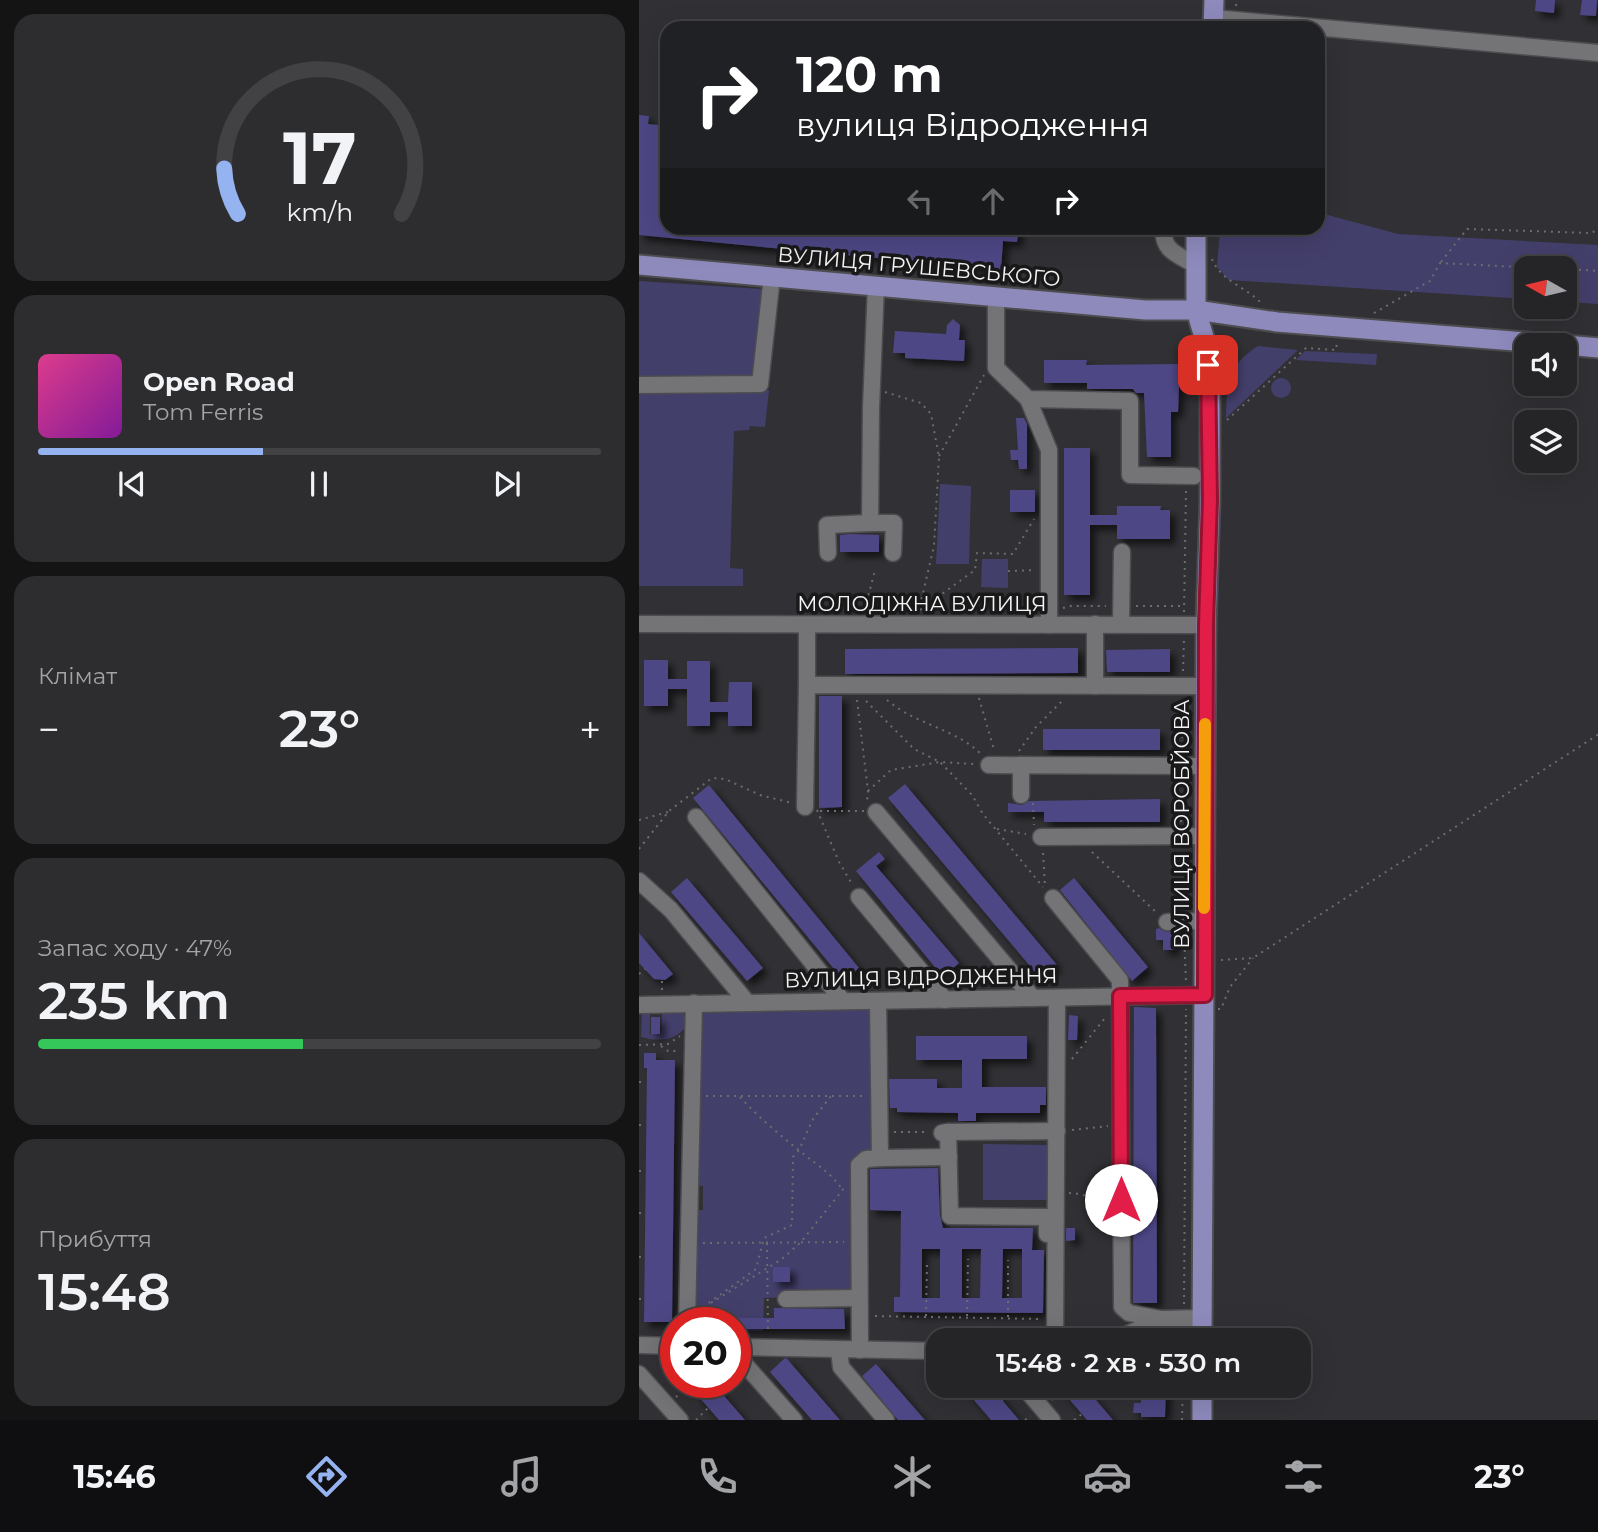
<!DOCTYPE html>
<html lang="uk">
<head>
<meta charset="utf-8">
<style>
	:root { --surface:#252427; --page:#2d2c2f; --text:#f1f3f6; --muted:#a3a4a7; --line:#424144; --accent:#95b2f1 }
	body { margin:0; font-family:Montserrat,sans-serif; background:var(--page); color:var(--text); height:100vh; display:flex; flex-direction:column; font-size:26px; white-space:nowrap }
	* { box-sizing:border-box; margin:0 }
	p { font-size:23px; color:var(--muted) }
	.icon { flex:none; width:38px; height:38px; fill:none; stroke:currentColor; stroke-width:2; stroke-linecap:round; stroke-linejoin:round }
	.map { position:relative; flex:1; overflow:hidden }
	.drawer { display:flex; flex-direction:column; gap:14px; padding:14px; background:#141415; width:639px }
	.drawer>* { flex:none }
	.top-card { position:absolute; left:21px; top:21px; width:665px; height:214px; border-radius:21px; box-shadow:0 7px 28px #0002,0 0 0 2px var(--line); background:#202124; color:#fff; overflow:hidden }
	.needle { width:46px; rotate:278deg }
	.controls { position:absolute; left:875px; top:256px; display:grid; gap:14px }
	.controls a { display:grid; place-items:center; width:63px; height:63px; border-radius:14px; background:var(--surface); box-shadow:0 7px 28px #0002,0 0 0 2px var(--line); font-size:35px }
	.speed { position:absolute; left:21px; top:1307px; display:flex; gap:14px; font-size:35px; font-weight:700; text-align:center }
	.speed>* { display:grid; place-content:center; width:91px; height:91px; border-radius:50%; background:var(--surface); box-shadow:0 7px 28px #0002,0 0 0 2px var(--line); line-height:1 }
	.speed .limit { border:10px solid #d22; background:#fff; color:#111 }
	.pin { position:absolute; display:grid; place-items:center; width:60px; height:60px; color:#fff; margin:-30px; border-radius:14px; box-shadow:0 4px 10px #0006 }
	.me { position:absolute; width:77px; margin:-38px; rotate:0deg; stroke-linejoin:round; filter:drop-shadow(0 0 5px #0008) }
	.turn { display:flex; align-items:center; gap:24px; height:147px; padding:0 21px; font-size:32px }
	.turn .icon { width:91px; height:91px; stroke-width:2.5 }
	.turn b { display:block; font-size:49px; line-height:60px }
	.lanes { display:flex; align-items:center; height:66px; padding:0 21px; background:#0003; justify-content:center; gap:35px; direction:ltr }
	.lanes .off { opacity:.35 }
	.big { font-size:52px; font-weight:600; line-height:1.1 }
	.drawer .widget { flex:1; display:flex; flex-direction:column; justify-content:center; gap:10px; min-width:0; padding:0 24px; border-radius:21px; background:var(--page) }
	.drawer .dial { align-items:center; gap:0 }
	.dial svg { height:182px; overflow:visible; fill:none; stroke:var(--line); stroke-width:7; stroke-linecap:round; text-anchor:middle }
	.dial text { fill:var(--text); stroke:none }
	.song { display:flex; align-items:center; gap:21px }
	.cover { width:84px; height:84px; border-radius:10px; background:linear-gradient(135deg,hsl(330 70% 55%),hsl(290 70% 35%)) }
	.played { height:7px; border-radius:4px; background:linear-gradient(90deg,var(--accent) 40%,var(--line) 40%) }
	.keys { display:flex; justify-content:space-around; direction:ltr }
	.heat { display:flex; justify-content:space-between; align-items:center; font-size:38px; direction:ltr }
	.charge { height:10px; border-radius:5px; background:linear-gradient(90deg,#34c759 47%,var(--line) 0) }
	.trip { position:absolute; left:287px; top:1328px; width:385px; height:70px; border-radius:21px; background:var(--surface); box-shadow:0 7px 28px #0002,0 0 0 2px var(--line); font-weight:600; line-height:70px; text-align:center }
	.menu { display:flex; height:112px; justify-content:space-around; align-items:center; background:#0f0e10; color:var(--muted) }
	.menu .icon { width:49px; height:49px }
	.menu .on { color:var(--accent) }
	.menu b { font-size:32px; color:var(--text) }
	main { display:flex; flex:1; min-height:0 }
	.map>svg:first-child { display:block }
	.green { fill:#433f6b }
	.building { fill:#4e4785; fill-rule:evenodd; filter:url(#shadow) }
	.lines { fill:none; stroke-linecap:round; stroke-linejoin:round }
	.minor-casing { stroke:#4d4d50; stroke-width:19 }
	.major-casing { stroke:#4d4d50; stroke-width:23 }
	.path { stroke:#6d6c70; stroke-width:2; stroke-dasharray:2 5; stroke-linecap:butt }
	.minor { stroke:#747477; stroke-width:16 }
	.major { stroke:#8e8abc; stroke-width:19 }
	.route-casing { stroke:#92132f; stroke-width:18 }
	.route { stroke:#e11d48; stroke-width:12 }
	.slow { stroke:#f59e0b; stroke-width:12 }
	.labels { text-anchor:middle; stroke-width:7; stroke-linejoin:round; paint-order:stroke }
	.street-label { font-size:21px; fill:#f4f3f6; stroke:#19191a }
</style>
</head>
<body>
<main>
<section class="drawer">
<div class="widget dial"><svg viewBox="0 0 100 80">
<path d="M14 69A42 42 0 1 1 86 69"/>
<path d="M14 69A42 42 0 0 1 8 49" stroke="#95b2f1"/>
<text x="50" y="56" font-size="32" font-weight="700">17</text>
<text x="50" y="72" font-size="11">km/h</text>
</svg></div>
<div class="widget">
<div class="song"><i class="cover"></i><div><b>Open Road</b><p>Tom Ferris</p></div></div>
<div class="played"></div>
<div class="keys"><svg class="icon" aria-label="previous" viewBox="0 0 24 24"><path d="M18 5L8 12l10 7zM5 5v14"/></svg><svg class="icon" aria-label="pause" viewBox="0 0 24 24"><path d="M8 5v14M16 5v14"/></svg><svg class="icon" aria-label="next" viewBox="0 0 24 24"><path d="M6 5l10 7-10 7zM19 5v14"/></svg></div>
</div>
<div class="widget"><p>Клімат</p>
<div class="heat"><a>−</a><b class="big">23°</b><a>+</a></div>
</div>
<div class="widget"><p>Запас ходу · 47%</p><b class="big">235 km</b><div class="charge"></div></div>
<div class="widget"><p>Прибуття</p><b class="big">15:48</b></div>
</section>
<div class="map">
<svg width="960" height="1420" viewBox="0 0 960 1420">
	<defs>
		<filter id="shadow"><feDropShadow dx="5.5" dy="5.5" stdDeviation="3.5" flood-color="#0009"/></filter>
	</defs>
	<rect width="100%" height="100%" fill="#313034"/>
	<g class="green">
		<path d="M 679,215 L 689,215 L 759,234 L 959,245 L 959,304 L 926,302 L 926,268 L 887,268 L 887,299 L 590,280 L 578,267 L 581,228 L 679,228 Z"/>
		<path d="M 0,281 L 123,289 L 113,388 L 130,390 L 126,427 L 111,426 L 110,430 L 95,431 L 91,568 L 104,569 L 104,586 L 0,586 Z"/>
		<path d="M 619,346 L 659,350 L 587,418 C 588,383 588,366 619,346 Z"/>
		<path d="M 666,351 L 738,354 L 737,365 L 657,360 Z"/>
		<circle cx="642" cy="388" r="10"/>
		<path d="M 301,484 L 332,486 L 330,564 L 297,564 Z"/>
		<path d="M 343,559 L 369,559 L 369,588 L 342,587 Z"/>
		<path d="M 11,1009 L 11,1034 L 22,1034 L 23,1014 L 26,1009 L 44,1011 L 48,1023 C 41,1041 19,1042 2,1037 L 3,1012 Z"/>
		<path d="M 232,1009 L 232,1156 L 216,1157 L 216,1295 L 125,1298 L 124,1331 L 96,1331 L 96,1323 L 53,1323 L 55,1210 L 64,1210 L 64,1186 L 55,1185 L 58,1011 Z"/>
		<path d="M 344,1144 L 411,1145 L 411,1200 L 344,1200 Z"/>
	</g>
	<g class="building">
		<path d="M 897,0 L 916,0 L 915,13 L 896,11 Z"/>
		<path d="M 943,0 L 958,0 L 957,16 L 941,15 Z"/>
		<path d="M 0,115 L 10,116 L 9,124 L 28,126 L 28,228 L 70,228 L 133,234 L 134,228 L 380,228 L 378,242 L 364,241 L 362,270 L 0,235 Z"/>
		<path d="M 314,319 L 321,325 L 320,340 L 326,340 L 325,361 L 266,358 L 266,353 L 254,353 L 256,331 L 307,334 L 308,325 Z"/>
		<path d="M 405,360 L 448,360 L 447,365 L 541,364 L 539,412 L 532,412 L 532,457 L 508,457 L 505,393 L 497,393 L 494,389 L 448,389 L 448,383 L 405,383 Z"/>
		<path d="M 377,418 L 385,418 L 388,424 L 388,469 L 380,469 L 379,460 L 372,460 L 371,450 L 379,450 Z"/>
		<path d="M 425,448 L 451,448 L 451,515 L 478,515 L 478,506 L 522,506 L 521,510 L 531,510 L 531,539 L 478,539 L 478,525 L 451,525 L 451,595 L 425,595 Z"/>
		<rect x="371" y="490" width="25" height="22"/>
		<path d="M 211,534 L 240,535 L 240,552 L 201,552 L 201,535 Z"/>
		<path d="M 439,648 L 439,673 L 206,674 L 206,649 Z"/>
		<path d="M 531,649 L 531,672 L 468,672 L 467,650 Z"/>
		<path d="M 5,660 L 29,660 L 29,679 L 48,679 L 48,661 L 71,661 L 71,702 L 89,702 L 90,682 L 113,682 L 113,726 L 89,726 L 89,712 L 71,712 L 71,726 L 48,726 L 48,689 L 29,689 L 29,706 L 5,706 Z"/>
		<path d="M 180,696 L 203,696 L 203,807 L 180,808 Z"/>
		<rect x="404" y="729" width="117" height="21"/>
		<path d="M 266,784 L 418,965 L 402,979 L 249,798 Z"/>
		<path d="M 70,785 L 220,968 L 205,981 L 54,798 Z"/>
		<path d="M 521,799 L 521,822 L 405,822 L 405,812 L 369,812 L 369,803 L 383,805 L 390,801 Z"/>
		<path d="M 240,852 L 246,859 L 237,866 L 320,963 L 304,977 L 217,871 Z"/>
		<path d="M 48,878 L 124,968 L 108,981 L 32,892 Z"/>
		<path d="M 435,878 L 509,967 L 493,981 L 421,890 Z"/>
		<path d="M 520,928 L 524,931 L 534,932 L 536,950 L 524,950 L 524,940 L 517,940 L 517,929 Z"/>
		<path d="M 0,933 L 34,974 L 26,980 L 15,979 L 0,963 Z"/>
		<path d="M 495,1007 L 517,1008 L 518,1303 L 494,1303 Z"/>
		<path d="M 430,1015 L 439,1016 L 438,1040 L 429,1040 Z"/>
		<rect x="12" y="1017" width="9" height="17"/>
		<path d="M 277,1036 L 388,1036 L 388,1059 L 343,1059 L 343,1087 L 407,1087 L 407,1105 L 401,1105 L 401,1113 L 337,1113 L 337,1121 L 319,1121 L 319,1113 L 258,1112 L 258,1108 L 251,1108 L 250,1079 L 298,1079 L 298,1088 L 323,1088 L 323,1060 L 277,1060 Z"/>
		<path d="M 5,1053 L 17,1053 L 17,1060 L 36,1060 L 33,1322 L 5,1322 L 8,1068 L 5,1068 Z"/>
		<path d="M 299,1168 L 301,1216 L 304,1228 L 394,1228 L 393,1250 L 405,1250 L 404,1313 L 255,1312 L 255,1297 L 261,1297 L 262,1211 L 231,1210 L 231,1169 ZM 283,1249 L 301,1249 L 301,1298 L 283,1298 ZM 323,1249 L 342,1249 L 341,1298 L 323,1298 ZM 364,1249 L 383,1249 L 383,1298 L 363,1298 Z"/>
		<path d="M 427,1228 L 436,1228 L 436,1240 L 427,1241 Z"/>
		<rect x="134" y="1267" width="17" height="15"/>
		<path d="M 135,1308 L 205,1309 L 206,1329 L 96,1329 L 96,1318 L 135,1318 Z"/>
		<path d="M 146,1358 L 148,1359 L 201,1420 L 173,1420 L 131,1372 Z"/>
		<path d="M 237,1364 L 286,1420 L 259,1420 L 223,1376 Z"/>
		<path d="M 47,1382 L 73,1382 L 106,1420 L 80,1420 Z"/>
		<path d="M 323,1386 L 351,1386 L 380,1420 L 352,1420 Z"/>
		<path d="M 419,1386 L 445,1386 L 474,1420 L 448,1420 Z"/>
		<path d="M 502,1386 L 527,1386 L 526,1417 L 502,1417 L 502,1413 L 494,1413 L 495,1403 L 502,1403 Z"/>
	</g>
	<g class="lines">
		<defs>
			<g id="minor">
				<path d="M 575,18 L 960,53"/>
				<path d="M 524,228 C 524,251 537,254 555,264"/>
				<path d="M 357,298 L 357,368 L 389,399 L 491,401 L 491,475 L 555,476"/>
				<path d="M 0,385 L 121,384 L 133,276"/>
				<path d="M 389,399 L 410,450 L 410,625"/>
				<path d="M 231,523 L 255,523 L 254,553"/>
				<path d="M 189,553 L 188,525 L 231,523 L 232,408 L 237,285"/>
				<path d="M 0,624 L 567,625"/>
				<path d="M 482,624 L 483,552"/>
				<path d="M 168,685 L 168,625"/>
				<path d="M 456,686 L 456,624"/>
				<path d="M 350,765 L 566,766"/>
				<path d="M 382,765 L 382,795"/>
				<path d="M 166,807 L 168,685 L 566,686"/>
				<path d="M 237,812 L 394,998"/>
				<path d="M 57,817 L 204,1001"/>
				<path d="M 402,837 L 565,836"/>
				<path d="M 0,881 L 32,910 L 107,1001"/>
				<path d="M 220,897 L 306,1000"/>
				<path d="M 414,898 L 481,980 L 483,1307 L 490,1313 L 522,1319"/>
				<path d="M 528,922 L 565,921"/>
				<path d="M 0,1005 C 188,1000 377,998 566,995"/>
				<path d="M 309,1132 L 418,1131"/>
				<path d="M 303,1133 L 309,1132 L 311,1216 L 408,1217 L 408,1234"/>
				<path d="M 241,1158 L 310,1157"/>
				<path d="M 147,1299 L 220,1298"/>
				<path d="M 48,1323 L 55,1003"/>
				<path d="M 416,1340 L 418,998"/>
				<path d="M 476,1340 L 522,1319 L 563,1318"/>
				<path d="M 0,1345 L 37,1346"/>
				<path d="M 96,1347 L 299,1351"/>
				<path d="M 99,1348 L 102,1360 L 155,1420"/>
				<path d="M 200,1350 L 202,1367 L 247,1420"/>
				<path d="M 221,1350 L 220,1165 L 227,1159 L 241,1158 L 239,1002"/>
				<path d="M 0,1374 L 41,1420"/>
				<path d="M 384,1386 L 413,1420"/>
			</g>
			<g id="major">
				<path d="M 574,28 L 575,0"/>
				<path d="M 557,228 L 557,310 L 567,344 L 571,387 L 571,499 L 567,625 L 563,1340"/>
				<path d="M 0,265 L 506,310 L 557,310 L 638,322 L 924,345"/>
				<path d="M 926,345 L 960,348"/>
				<path d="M 563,1420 L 563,1386"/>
			</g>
		</defs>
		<use href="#minor" class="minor-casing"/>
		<use href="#major" class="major-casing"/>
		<g class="path">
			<path d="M 597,6 L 598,0"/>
			<path d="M 573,259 C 581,281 608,287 623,304"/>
			<path d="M 802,262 L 828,229 L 952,233 L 960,229"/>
			<path d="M 926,269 L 960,271"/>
			<path d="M 735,313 L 791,281 L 801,263 L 899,268"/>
			<path d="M 246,392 L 282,403 L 292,414 L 300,457 L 295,546 L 280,610"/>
			<path d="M 588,420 L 667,348 L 697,350 L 698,342"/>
			<path d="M 300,456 L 345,375"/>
			<path d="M 369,571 L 396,570"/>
			<path d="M 497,606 L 544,606"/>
			<path d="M 424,608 L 432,606 L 467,606"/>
			<path d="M 226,609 L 236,570"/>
			<path d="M 281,610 L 336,570 L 338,553 L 374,554 L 395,519"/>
			<path d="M 545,612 L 547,491"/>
			<path d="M 544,671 L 545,638"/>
			<path d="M 340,698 L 355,750"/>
			<path d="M 218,700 L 229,791 L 228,802"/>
			<path d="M 248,700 C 277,725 316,728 343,755"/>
			<path d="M 227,701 L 275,749 L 301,762 L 333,795 L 344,814 L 404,887"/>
			<path d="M 380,751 L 397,727 L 424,700"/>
			<path d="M 543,752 L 544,701"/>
			<path d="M 229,791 L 252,770 L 301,762 L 335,764"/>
			<path d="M 394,803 L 395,825"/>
			<path d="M 178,810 L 200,862 L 213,884"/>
			<path d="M 181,811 L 225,811"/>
			<path d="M 0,820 L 29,812"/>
			<path d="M 542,822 L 543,782"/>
			<path d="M 358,829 L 387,834"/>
			<path d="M 0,849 L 30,811 L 73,778 L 86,779 L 121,795 L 153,803"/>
			<path d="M 453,852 L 518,913"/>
			<path d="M 543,852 L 545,909"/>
			<path d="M 404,853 L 406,886"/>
			<path d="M 545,936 L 547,982"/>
			<path d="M 582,960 L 614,958 L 960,734"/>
			<path d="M 0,974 L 6,969"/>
			<path d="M 23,990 L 23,980"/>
			<path d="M 579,1009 L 582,1009 L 591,987 L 614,958"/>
			<path d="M 0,1045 L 29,1044 L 41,1036"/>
			<path d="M 22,1046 L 29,1051 L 39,1051"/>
			<path d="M 433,1059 L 466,1018"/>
			<path d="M 0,1082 L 7,1082"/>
			<path d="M 67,1096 L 226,1096"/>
			<path d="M 101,1097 C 119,1117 141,1135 162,1152 C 179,1166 189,1170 203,1189"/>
			<path d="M 0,1125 L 7,1125"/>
			<path d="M 433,1130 L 469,1126"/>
			<path d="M 255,1132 L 288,1132"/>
			<path d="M 0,1171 L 7,1171"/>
			<path d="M 430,1193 L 441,1194 L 468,1203"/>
			<path d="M 0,1213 L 6,1213"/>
			<path d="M 64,1243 L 205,1242"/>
			<path d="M 128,1243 L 129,1332"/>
			<path d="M 0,1257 L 6,1257"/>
			<path d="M 0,1299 L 5,1299"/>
			<path d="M 72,1303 L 143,1259 L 162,1242 L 206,1187"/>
			<path d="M 545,1304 L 547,1009"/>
			<path d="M 64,1307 L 117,1269 L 125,1238 L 153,1225 L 154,1157 L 160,1150 L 174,1119 L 192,1096"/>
			<path d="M 236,1316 L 401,1319"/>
			<path d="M 287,1316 L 288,1262"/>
			<path d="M 328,1316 L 329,1259"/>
			<path d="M 369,1317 L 369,1260"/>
			<path d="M 545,1340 L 545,1331"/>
			<path d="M 37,1397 L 49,1385"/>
			<path d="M 363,1400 L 373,1393"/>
			<path d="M 413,1400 L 423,1391"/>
			<path d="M 57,1420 L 69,1408"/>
			<path d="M 386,1420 L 392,1416"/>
			<path d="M 435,1420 L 443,1414"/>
			<path d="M 543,1420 L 544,1386"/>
		</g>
		<use href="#minor" class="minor"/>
		<use href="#major" class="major"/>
	</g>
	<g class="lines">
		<defs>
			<path id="route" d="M 482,1200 L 481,996 L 566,995 L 567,625 L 571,499 L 569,365"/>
		</defs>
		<use href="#route" class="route-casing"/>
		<use href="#route" class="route"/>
		<path class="slow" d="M 565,908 L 566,724"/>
	</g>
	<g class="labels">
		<g class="street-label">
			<text transform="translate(280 267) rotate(5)" y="7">ВУЛИЦЯ ГРУШЕВСЬКОГО</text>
			<text x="283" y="611">МОЛОДІЖНА ВУЛИЦЯ</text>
			<text transform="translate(543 824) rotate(-90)" y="7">ВУЛИЦЯ ВОРОБЙОВА</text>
			<text transform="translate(282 978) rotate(-1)" y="7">ВУЛИЦЯ ВІДРОДЖЕННЯ</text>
		</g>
	</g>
</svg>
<div class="controls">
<a><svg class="needle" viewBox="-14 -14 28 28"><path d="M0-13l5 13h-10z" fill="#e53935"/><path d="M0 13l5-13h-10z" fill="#a3a4a7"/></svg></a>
<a><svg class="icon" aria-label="sound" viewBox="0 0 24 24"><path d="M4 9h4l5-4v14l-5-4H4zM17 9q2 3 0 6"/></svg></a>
<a><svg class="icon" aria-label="layers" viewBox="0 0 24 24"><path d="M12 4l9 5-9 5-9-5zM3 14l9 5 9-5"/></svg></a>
</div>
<div class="speed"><div class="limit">20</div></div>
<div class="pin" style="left:569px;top:365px;background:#d93025"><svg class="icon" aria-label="arrive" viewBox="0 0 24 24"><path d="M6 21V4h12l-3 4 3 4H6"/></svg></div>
<svg class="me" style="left:482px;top:1200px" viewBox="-20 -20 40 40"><circle r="19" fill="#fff"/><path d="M0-13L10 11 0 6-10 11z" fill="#e11d48"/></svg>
<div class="trip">15:48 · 2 хв · 530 m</div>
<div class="top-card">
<div class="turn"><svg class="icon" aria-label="right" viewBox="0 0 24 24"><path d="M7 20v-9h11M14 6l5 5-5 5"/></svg><div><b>120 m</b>вулиця Відродження</div></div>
<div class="lanes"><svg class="icon off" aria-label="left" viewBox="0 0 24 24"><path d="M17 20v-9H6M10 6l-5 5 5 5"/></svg><svg class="icon off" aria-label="ahead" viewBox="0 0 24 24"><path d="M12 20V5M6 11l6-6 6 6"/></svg><svg class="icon" aria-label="right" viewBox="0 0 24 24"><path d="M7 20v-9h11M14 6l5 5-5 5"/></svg></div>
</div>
</div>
</main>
<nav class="menu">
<b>15:46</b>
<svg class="icon on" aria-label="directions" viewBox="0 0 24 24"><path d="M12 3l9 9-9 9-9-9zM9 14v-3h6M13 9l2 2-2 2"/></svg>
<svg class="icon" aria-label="music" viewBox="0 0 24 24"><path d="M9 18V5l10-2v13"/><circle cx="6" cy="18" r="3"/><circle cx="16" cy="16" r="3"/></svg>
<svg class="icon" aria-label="phone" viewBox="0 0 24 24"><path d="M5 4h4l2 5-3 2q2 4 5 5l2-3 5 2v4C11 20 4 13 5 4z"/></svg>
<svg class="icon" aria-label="climate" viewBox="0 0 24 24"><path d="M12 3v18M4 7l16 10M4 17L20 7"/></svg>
<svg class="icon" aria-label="car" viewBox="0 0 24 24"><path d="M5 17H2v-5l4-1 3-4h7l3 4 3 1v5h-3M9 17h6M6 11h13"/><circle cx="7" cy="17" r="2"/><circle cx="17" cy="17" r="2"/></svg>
<svg class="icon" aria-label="filters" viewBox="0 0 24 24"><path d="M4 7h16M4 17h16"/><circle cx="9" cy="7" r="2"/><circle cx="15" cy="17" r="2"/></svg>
<b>23°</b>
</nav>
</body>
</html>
